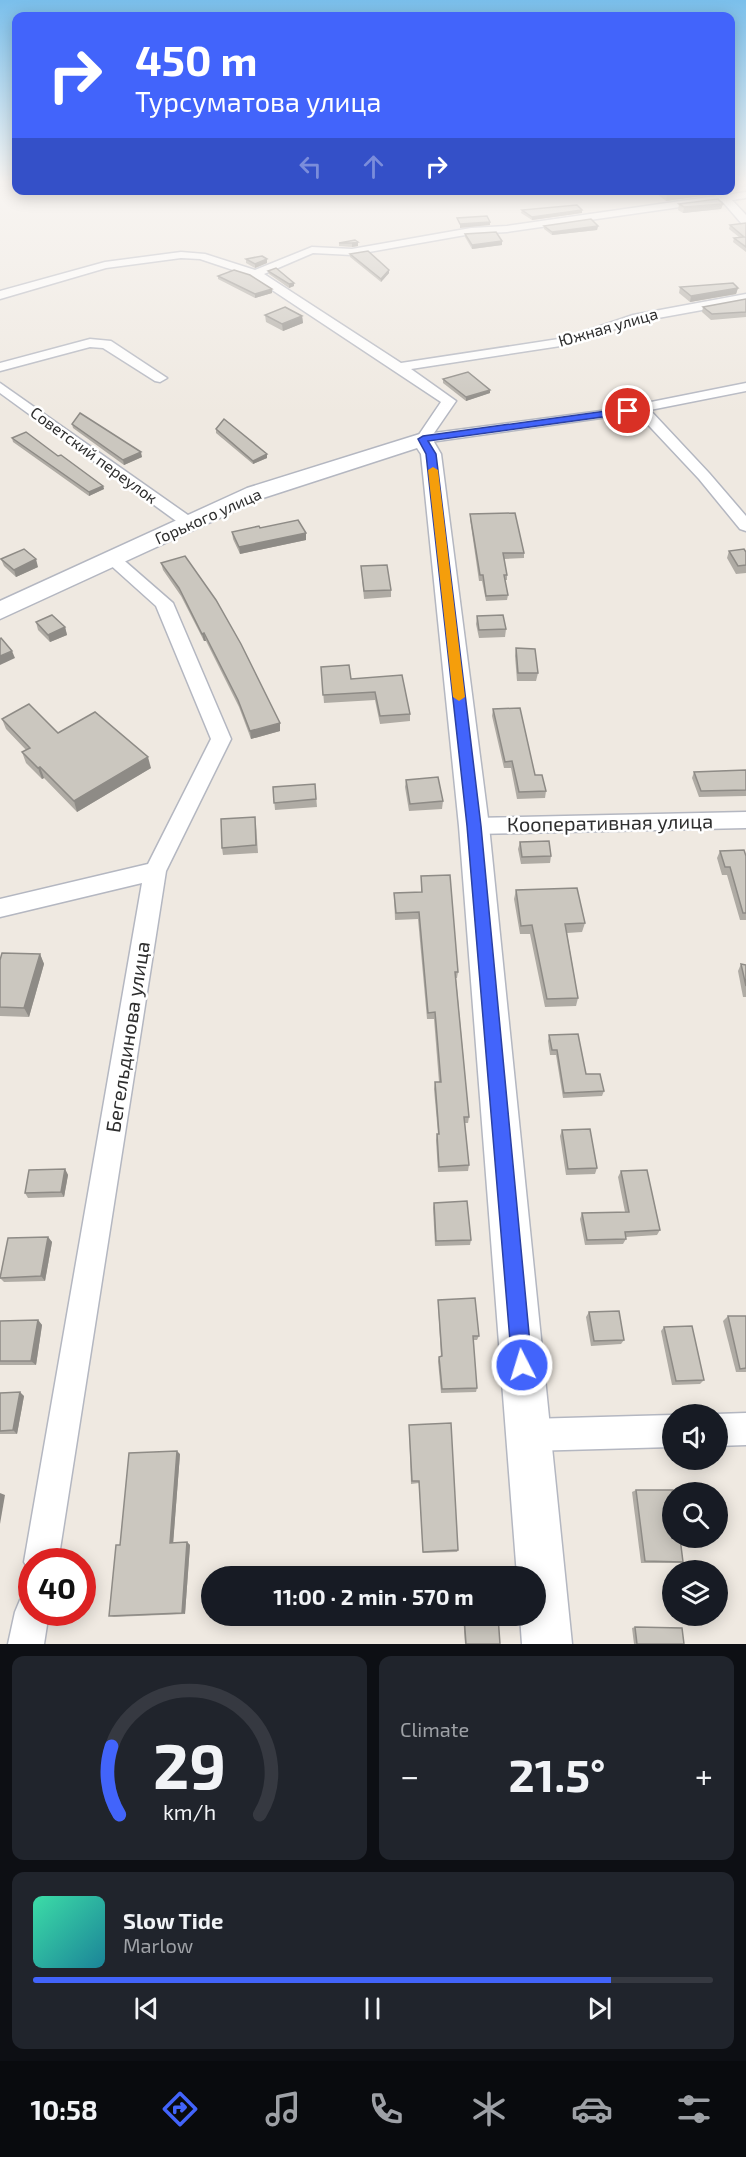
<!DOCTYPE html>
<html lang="en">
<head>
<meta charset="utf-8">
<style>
	:root { --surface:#171b24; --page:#20242c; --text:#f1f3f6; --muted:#9ea1a6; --line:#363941; --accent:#4264fb }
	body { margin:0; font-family:"Exo 2",sans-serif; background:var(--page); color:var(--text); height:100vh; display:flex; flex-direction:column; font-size:22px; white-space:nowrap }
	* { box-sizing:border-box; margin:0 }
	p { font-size:20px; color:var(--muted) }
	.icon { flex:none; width:33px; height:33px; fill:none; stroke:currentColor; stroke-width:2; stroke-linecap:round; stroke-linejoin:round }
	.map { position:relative; height:1644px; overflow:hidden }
	.sheet { display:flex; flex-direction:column; gap:12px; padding:12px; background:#0d0f14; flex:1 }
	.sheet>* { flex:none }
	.guide { position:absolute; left:12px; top:12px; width:723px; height:183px; border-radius:12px; box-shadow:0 3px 15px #0003; background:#4264fb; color:#fff; overflow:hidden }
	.buttons { position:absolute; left:662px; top:1404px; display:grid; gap:12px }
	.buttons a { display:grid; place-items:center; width:66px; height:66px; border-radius:50%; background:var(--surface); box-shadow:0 3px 15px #0003; font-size:30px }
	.speed { position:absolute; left:18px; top:1548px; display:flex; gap:12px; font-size:30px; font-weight:700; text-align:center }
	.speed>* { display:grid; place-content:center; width:78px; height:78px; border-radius:50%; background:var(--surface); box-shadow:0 3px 15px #0003; line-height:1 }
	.speed .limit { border:9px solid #d22; background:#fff; color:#111 }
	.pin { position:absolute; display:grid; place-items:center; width:51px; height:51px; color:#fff; margin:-26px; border:3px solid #fff; border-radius:50%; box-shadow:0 2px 6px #0007 }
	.me { position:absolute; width:66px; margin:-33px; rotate:355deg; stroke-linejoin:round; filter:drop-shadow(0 0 4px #0008) }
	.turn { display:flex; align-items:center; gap:21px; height:126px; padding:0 24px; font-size:27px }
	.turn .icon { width:78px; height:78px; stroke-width:2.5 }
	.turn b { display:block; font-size:42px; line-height:51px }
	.lanes { display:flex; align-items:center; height:57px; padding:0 24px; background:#0003; justify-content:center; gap:30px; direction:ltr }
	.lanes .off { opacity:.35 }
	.big { font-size:45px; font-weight:700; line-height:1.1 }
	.sheet .card { flex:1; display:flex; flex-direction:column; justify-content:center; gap:9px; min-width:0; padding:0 21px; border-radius:12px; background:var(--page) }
	.sheet .dial { align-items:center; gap:0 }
	.dial svg { height:156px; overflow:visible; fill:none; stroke:var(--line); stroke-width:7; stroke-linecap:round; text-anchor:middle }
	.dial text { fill:var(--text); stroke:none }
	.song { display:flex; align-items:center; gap:18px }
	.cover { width:72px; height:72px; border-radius:9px; background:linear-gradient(135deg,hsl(160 70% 55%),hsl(190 70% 35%)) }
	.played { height:6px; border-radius:3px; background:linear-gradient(90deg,var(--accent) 85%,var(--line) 85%) }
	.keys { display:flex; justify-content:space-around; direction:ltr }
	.heat { display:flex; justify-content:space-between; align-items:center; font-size:33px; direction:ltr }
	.sheet .tiles { flex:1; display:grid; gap:12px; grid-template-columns:1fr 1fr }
	.card:last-child { grid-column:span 2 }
	.trip { position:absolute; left:201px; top:1566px; width:345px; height:60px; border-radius:30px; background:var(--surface); box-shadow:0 3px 15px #0003; font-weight:700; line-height:60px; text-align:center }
	.menu { display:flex; height:96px; justify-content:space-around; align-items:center; background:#090b0e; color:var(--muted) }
	.menu .icon { width:42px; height:42px }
	.menu .current { color:var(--accent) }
	.menu b { font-size:27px; color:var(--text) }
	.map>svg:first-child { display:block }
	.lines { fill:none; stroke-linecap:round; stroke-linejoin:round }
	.street-casing { stroke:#b4b7c1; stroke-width:3 }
	.secondary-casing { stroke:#b4b7c1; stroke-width:3 }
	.street { fill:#fff; fill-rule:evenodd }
	.secondary { fill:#fff; fill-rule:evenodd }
	.wall { fill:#afaba4 }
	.shaded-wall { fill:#8e8b86 }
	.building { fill:#cbc7bf; stroke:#8e8b86; stroke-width:1.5 }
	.route { fill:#4264fb; stroke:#2b41a3; stroke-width:1.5 }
	.slow { fill:#f59e0b }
	.labels { text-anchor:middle; stroke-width:5; stroke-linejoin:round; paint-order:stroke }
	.far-street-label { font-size:16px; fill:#2e2e2e; stroke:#fff }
	.street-label { font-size:20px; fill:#2e2e2e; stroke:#fff }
</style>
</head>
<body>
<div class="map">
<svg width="746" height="1644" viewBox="0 0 746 1644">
	<rect width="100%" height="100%" fill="#efe9e1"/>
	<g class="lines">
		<defs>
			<g id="street">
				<path d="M 713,190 L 721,190 L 727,195 L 746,192 L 746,198 L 732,200 L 746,215 L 746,225 L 742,224 L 722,201 L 507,232 L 471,234 L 352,255 L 313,253 L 264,274 L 401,363 L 565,338 L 633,315 L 746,294 L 746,302 L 636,322 L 567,345 L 411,369 L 456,401 L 434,433 L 616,409 L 746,383 L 746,391 L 650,410 L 709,473 L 746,516 L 746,531 L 740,529 L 699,479 L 637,413 L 423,443 L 418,442 L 416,439 L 441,402 L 251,276 L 200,259 L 181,258 L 106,268 L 0,299 L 0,291 L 105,262 L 181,252 L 205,254 L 255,270 L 312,247 L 352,249 L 471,228 L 507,226 L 716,196 Z"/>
				<path d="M 90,339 L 111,341 L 167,378 L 160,382 L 155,381 L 103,348 L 90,347 L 0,371 L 0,363 Z"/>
				<path d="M 0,383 L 195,520 L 197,523 L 195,526 L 183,526 L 0,393 Z"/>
				<path d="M 113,554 L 119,556 L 173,603 L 231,739 L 166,871 L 58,1562 L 32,1562 L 32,1575 L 24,1562 L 142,883 L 0,917 L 0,899 L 148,864 L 211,739 L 156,606 L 107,562 L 105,559 L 107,556 Z"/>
				<path d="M 746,812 L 746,828 L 474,834 L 467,832 L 463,826 L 467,820 L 474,818 Z"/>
				<path d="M 746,1413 L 746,1445 L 717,1446 L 716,1414 Z"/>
				<path d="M 672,1415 L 672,1447 L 529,1451 L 518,1446 L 513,1435 L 518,1424 L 529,1419 Z"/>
				<path d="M 32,1595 L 32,1612 L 49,1612 L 44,1644 L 8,1644 L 15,1612 L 20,1600 Z"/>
			</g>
			<path id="secondary" d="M 423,433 L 430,435 L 441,454 L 489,826 L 572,1644 L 522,1644 L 520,1616 L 536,1616 L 536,1576 L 517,1576 L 459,826 L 421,454 L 417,448 L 263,498 L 0,619 L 0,601 L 247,488 Z"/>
		</defs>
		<use href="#street" class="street-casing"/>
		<use href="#secondary" class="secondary-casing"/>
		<use href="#street" class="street"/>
		<use href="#secondary" class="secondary"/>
	</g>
	<g class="wall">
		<path d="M 652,190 L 709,190 L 708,195 L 666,201 Z"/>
		<path d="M 679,204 L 723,204 L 721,209 L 683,213 L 678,210 Z"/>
		<path d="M 522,210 L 582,210 L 582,213 L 532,220 L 521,213 Z"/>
		<path d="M 746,223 L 746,252 L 733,242 L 734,238 L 739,237 L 729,229 L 730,225 Z"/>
		<path d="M 544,226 L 598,226 L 597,230 L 552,235 L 544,229 Z"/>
		<path d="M 465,234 L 502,245 L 472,249 L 465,237 Z"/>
		<path d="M 355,240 L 358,246 L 352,247 L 339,246 L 339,243 Z"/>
		<path d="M 350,254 L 389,273 L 381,282 L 350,257 Z"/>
		<path d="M 246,259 L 267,259 L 267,263 L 255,268 L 246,263 Z"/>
		<path d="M 268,271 L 294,286 L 289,288 L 269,274 Z"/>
		<path d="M 218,276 L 272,289 L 272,293 L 255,298 L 218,279 Z"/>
		<path d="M 680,287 L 738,288 L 736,294 L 690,302 L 679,293 Z"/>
		<path d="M 746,299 L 746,317 L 711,320 L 702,312 L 703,307 Z"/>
		<path d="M 265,315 L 302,316 L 303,323 L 283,331 L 266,322 Z"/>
		<path d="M 443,379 L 490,393 L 466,401 L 443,383 Z"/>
		<path d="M 72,424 L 142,457 L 124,465 L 73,428 Z"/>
		<path d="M 216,429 L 267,454 L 267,458 L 253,464 L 216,433 Z"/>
		<path d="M 12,438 L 58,456 L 103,486 L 104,489 L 89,496 L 13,442 Z"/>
		<path d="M 470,514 L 524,553 L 524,558 L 504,559 L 507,575 L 507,580 L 505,580 L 508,595 L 507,600 L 486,601 L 482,581 L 479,581 L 470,519 Z"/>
		<path d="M 260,528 L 306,540 L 240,554 L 233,539 L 232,532 Z"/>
		<path d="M 729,551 L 746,552 L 746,573 L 736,574 L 727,558 Z"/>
		<path d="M 1,559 L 38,567 L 16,577 L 4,566 Z"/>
		<path d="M 161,563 L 280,723 L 280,731 L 251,739 L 239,707 L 206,641 L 204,641 L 181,596 L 163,570 Z"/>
		<path d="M 361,566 L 391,590 L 391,597 L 364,599 Z"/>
		<path d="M 477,616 L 506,629 L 505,637 L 479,638 L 476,624 Z"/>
		<path d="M 36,622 L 65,627 L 67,635 L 50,642 L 38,630 Z"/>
		<path d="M 516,648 L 538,673 L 536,681 L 517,681 L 515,656 Z"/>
		<path d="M 321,667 L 351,679 L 402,675 L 410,714 L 410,721 L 380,724 L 375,700 L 324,703 Z"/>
		<path d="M 493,709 L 546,791 L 545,798 L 517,799 L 511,768 L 504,768 L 492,716 Z"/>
		<path d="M 2,719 L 58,733 L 151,768 L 77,812 L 44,778 L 42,779 L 26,763 L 22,752 L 26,750 L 6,729 Z"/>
		<path d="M 746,770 L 746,796 L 699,797 L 692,778 L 694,772 Z"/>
		<path d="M 406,780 L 443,801 L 442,809 L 409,811 L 405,787 Z"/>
		<path d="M 315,784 L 317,807 L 275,810 L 273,787 Z"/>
		<path d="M 256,824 L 258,853 L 223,855 L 222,848 Z"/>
		<path d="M 520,842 L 551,856 L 550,863 L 521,864 L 518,849 Z"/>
		<path d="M 720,851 L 746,856 L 746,920 L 740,920 L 727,875 L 722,875 L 717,858 Z"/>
		<path d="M 421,876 L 458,972 L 457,978 L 456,978 L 469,1117 L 468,1123 L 465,1123 L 469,1165 L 468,1171 L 438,1172 L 436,1140 L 437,1134 L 438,1134 L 434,1089 L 435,1082 L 439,1082 L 434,1019 L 427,1019 L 418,919 L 395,920 L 394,893 L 421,892 Z"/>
		<path d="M 516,890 L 585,923 L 582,932 L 567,933 L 578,998 L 576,1006 L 545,1007 L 530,934 L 520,934 L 514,899 Z"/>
		<path d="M 40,954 L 44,964 L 29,1017 L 0,1016 L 0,960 Z"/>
		<path d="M 741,964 L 746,965 L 746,997 L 743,997 L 738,971 Z"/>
		<path d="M 549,1035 L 586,1074 L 604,1091 L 602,1096 L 563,1098 L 556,1055 L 550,1055 L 548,1041 Z"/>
		<path d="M 562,1130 L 597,1168 L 595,1174 L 566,1175 L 560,1136 Z"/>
		<path d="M 65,1169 L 68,1175 L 64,1197 L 28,1198 L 25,1193 Z"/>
		<path d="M 621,1171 L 660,1230 L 657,1235 L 626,1237 L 626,1239 L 623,1244 L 585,1245 L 580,1219 L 582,1213 L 625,1212 L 618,1177 Z"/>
		<path d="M 434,1203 L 471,1240 L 470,1245 L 435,1246 L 433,1208 Z"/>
		<path d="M 48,1237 L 52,1242 L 45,1281 L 4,1282 L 0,1278 Z"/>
		<path d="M 438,1300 L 479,1336 L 477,1340 L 473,1340 L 477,1388 L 476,1392 L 441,1393 L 438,1361 L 439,1357 L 441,1357 L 438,1304 Z"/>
		<path d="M 589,1312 L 624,1340 L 621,1344 L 591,1346 L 586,1317 Z"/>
		<path d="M 728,1316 L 746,1316 L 746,1372 L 736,1372 L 723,1321 Z"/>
		<path d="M 38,1320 L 42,1325 L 36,1365 L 0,1365 L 0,1321 Z"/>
		<path d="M 664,1327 L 704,1380 L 700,1384 L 672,1385 L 661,1331 Z"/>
		<path d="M 0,1393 L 24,1396 L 17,1434 L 0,1434 Z"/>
		<path d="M 409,1425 L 458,1550 L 457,1552 L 423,1553 L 419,1483 L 411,1484 Z"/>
		<path d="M 180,1454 L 173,1543 L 187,1542 L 190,1545 L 185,1614 L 114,1617 L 109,1616 L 120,1545 Z"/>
		<path d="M 636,1490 L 683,1562 L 679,1563 L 641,1563 L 632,1492 Z"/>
		<path d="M 463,1616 L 498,1616 L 500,1644 L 465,1644 Z"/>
		<path d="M 635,1627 L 684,1644 L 634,1644 L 632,1628 Z"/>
	</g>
	<g class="shaded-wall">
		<path d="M 702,190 L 709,190 L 708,195 L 666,201 L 667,195 Z"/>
		<path d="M 723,204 L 721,209 L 683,213 L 684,207 Z"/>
		<path d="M 582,210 L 582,213 L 532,220 L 532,217 Z"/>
		<path d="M 490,222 L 490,225 L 460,228 L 460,224 Z"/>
		<path d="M 598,226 L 597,230 L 552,235 L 552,232 Z"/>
		<path d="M 502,241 L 502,245 L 472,249 L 472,245 Z"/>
		<path d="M 358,242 L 358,246 L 352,247 L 352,243 Z"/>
		<path d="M 267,259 L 267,263 L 255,268 L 255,264 Z"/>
		<path d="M 389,270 L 389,273 L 381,282 L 381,279 Z"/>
		<path d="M 294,283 L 294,286 L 289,288 L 289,284 Z"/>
		<path d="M 738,288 L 736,294 L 690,302 L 691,296 Z"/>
		<path d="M 272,289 L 272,293 L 255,298 L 255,294 Z"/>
		<path d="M 302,316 L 303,323 L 283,331 L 282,324 Z"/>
		<path d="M 490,390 L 490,393 L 466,401 L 466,397 Z"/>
		<path d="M 141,452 L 142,457 L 124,465 L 123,460 Z"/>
		<path d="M 267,454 L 267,458 L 253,464 L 253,461 Z"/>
		<path d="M 103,486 L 104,489 L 89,496 L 89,492 Z"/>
		<path d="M 306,533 L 306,540 L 240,554 L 239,547 Z"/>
		<path d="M 36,559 L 38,567 L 16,577 L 14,570 Z"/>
		<path d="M 65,627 L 67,635 L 50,642 L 48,635 Z"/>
		<path d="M 204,633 L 206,641 L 204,641 L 202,634 Z"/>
		<path d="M 12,651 L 15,658 L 0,665 L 0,656 Z"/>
		<path d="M 280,723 L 280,731 L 251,739 L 250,731 Z"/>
		<path d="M 148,757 L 151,768 L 77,812 L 74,801 Z"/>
		<path d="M 40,767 L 44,778 L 42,779 L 38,768 Z"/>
		<path d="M 40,954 L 44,964 L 29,1017 L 24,1008 Z"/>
		<path d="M 65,1169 L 68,1175 L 64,1197 L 61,1192 Z"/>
		<path d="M 48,1237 L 52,1242 L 45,1281 L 41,1276 Z"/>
		<path d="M 38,1320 L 42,1325 L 36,1365 L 31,1361 Z"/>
		<path d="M 20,1392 L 24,1396 L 17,1434 L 13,1430 Z"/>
		<path d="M 177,1451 L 180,1454 L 173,1545 L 170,1543 Z"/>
		<path d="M 0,1493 L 5,1495 L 0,1524 Z"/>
		<path d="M 187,1542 L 190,1545 L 185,1614 L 182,1613 Z"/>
	</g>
	<g class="building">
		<path d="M 661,190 L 702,190 L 667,195 Z"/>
		<path d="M 718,199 L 723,204 L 684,207 L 679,204 Z"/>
		<path d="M 577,205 L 582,210 L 532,217 L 522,210 Z"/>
		<path d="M 487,216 L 490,222 L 460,224 L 457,218 Z"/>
		<path d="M 591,219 L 598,226 L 552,232 L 544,226 Z"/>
		<path d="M 746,223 L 746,247 L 734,238 L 744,237 L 730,225 Z"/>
		<path d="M 496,232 L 502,241 L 472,245 L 465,234 Z"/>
		<path d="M 355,240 L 358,242 L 352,243 L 339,243 Z"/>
		<path d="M 368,251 L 389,270 L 381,279 L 350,254 Z"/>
		<path d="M 262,256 L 267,259 L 255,264 L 246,259 Z"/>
		<path d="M 276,268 L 294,283 L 289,284 L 268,271 Z"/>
		<path d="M 234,270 L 250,275 L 272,289 L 255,294 L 218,276 Z"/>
		<path d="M 733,283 L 738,288 L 691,296 L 680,287 Z"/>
		<path d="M 746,299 L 746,312 L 712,314 L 703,307 Z"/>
		<path d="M 285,307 L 302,316 L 282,324 L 265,315 Z"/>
		<path d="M 468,372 L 490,390 L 466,397 L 443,379 Z"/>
		<path d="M 80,413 L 141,452 L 123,460 L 72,424 Z"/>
		<path d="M 224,419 L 267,454 L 253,461 L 216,429 Z"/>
		<path d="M 26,432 L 58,456 L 61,455 L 103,486 L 89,492 L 12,438 Z"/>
		<path d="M 515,513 L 524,553 L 503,553 L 507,575 L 504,575 L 508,595 L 486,596 L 483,575 L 480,575 L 470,514 Z"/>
		<path d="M 298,520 L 306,533 L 239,547 L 232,532 L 259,526 L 260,528 Z"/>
		<path d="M 24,549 L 36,559 L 14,570 L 1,559 Z"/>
		<path d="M 744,549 L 746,552 L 746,565 L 738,566 L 729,551 Z"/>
		<path d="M 185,556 L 216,600 L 241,644 L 280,723 L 250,731 L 238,700 L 204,633 L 202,634 L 179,588 L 161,563 Z"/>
		<path d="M 387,565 L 391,590 L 364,591 L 361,566 Z"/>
		<path d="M 52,615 L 65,627 L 48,635 L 36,622 Z"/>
		<path d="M 503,615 L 506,629 L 479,630 L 477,616 Z"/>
		<path d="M 1,638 L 12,651 L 0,656 L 0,639 Z"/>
		<path d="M 516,648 L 535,649 L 538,673 L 518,673 Z"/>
		<path d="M 349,665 L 351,679 L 402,675 L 410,714 L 380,716 L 375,692 L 323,695 L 321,667 Z"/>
		<path d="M 29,704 L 58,733 L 95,712 L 148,757 L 74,801 L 40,767 L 38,768 L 22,752 L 30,748 L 2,719 Z"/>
		<path d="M 520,708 L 535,775 L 542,775 L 546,791 L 519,792 L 512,761 L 505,762 L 493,709 Z"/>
		<path d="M 746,770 L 746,790 L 701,791 L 694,772 Z"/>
		<path d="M 438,777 L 443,801 L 410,804 L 406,780 Z"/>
		<path d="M 315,784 L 316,799 L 274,803 L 273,787 Z"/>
		<path d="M 255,817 L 256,845 L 222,848 L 221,819 Z"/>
		<path d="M 549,841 L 551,856 L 522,857 L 520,842 Z"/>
		<path d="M 744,850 L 746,856 L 746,913 L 743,913 L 730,867 L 725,867 L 720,851 Z"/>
		<path d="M 450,875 L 458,972 L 455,972 L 469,1117 L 464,1117 L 469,1165 L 439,1167 L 437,1134 L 439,1134 L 435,1082 L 441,1082 L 435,1012 L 428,1013 L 419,912 L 396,913 L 394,893 L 422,892 L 421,876 Z"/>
		<path d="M 577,888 L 585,923 L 565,924 L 578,998 L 547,999 L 532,925 L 521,926 L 516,890 Z"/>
		<path d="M 2,953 L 40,954 L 24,1008 L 0,1007 L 0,960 Z"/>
		<path d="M 741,964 L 746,965 L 746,986 Z"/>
		<path d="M 578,1034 L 586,1074 L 600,1074 L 604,1091 L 564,1093 L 557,1050 L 552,1050 L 549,1035 Z"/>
		<path d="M 590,1129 L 597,1168 L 568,1169 L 562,1130 Z"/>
		<path d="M 65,1169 L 61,1192 L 25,1193 L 29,1170 Z"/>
		<path d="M 647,1170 L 660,1230 L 625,1232 L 626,1239 L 587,1240 L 582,1213 L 629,1212 L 621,1171 Z"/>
		<path d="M 467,1201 L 471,1240 L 436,1241 L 434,1203 Z"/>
		<path d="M 48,1237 L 41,1276 L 0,1278 L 8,1238 Z"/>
		<path d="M 475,1298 L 479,1336 L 473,1336 L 477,1388 L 442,1389 L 439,1357 L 442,1356 L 438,1300 Z"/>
		<path d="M 619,1311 L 624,1340 L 594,1341 L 589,1312 Z"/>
		<path d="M 728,1316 L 746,1316 L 746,1368 L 740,1369 Z"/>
		<path d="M 38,1320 L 31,1361 L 0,1361 L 0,1321 Z"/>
		<path d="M 692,1326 L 704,1380 L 676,1381 L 664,1327 Z"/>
		<path d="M 20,1392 L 13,1430 L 0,1431 L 0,1393 Z"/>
		<path d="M 451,1423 L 458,1550 L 423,1552 L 419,1481 L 412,1481 L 409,1425 Z"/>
		<path d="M 177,1451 L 170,1543 L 187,1542 L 182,1613 L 109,1616 L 116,1545 L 120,1545 L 129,1453 Z"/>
		<path d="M 636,1490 L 673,1490 L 673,1492 L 672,1492 L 672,1538 L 680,1538 L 683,1562 L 645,1561 Z"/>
		<path d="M 464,1616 L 498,1616 L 500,1644 L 466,1644 Z"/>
		<path d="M 635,1627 L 682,1628 L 684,1644 L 637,1644 Z"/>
	</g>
	<linearGradient id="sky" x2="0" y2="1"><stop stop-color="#7abfeb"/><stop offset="0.44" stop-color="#f8f5f2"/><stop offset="1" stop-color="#f8f5f2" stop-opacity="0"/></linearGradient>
	<rect width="746" height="414" fill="url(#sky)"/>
	<path class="route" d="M 628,408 L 631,409 L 631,413 L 428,441 L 436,454 L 481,826 L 532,1365 L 529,1372 L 522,1375 L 515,1372 L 512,1365 L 467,826 L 426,454 L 418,439 L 423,436 Z"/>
	<path class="slow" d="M 433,467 L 438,470 L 465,697 L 459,701 L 453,697 L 428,470 Z"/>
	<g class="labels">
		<g class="far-street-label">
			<text transform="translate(608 327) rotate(-16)" y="6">Южная улица</text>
			<text transform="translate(94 455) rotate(36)" y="6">Советский переулок</text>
			<text transform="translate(208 516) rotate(-24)" y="6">Горького улица</text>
		</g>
		<g class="street-label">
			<text transform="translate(610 823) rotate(-1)" y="7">Кооперативная улица</text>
			<text transform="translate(128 1037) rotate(-81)" y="7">Бегельдинова улица</text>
		</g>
	</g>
</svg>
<div class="buttons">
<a><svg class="icon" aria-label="sound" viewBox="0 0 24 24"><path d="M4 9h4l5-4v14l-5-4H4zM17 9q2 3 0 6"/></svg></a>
<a><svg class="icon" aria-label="search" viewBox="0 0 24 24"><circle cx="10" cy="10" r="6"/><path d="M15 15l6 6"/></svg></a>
<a><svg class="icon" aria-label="layers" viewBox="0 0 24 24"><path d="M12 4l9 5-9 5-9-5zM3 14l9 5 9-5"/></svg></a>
</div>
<div class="speed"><div class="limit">40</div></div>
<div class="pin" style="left:628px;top:411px;background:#d93025"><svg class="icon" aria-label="arrive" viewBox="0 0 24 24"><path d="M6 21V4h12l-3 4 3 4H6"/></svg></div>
<svg class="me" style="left:522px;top:1365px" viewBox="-20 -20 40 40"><circle r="17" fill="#4264fb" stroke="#fff" stroke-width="3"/><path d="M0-11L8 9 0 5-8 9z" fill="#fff"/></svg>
<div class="trip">11:00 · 2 min · 570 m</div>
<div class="guide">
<div class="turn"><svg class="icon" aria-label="right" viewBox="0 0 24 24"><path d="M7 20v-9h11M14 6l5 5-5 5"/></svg><div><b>450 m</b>Турсуматова улица</div></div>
<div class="lanes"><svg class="icon off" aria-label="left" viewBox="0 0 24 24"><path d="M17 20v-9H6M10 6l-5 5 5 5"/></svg><svg class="icon off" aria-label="ahead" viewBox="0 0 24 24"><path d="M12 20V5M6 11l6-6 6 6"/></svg><svg class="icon" aria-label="right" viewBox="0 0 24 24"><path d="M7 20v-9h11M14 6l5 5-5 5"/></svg></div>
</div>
</div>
<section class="sheet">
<div class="tiles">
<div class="card dial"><svg viewBox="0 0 100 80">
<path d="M14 69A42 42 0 1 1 86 69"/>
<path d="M14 69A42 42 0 0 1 10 34" stroke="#4264fb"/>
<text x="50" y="56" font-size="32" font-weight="700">29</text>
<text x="50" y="72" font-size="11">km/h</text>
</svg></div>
<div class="card"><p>Climate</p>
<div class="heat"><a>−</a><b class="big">21.5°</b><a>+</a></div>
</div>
<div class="card">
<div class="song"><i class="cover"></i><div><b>Slow Tide</b><p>Marlow</p></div></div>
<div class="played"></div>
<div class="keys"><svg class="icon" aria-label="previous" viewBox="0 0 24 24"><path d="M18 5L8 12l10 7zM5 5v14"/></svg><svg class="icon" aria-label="pause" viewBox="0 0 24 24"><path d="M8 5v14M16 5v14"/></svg><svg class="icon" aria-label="next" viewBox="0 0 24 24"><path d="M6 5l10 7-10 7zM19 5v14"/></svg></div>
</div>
</div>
</section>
<nav class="menu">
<b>10:58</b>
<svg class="icon current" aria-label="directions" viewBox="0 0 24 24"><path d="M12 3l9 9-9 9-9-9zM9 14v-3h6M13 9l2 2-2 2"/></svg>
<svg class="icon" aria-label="music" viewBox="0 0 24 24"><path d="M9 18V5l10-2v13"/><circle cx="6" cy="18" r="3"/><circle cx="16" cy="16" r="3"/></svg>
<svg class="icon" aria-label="phone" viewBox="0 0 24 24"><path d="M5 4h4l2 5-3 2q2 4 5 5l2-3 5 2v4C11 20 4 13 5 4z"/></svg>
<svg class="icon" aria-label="climate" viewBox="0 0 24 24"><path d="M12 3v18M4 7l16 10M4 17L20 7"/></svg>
<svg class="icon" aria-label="car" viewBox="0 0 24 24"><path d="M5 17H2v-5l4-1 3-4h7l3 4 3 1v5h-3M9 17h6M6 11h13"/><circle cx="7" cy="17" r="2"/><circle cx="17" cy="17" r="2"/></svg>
<svg class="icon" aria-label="filters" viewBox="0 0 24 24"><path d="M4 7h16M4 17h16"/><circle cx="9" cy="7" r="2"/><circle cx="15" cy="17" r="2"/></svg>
</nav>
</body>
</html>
